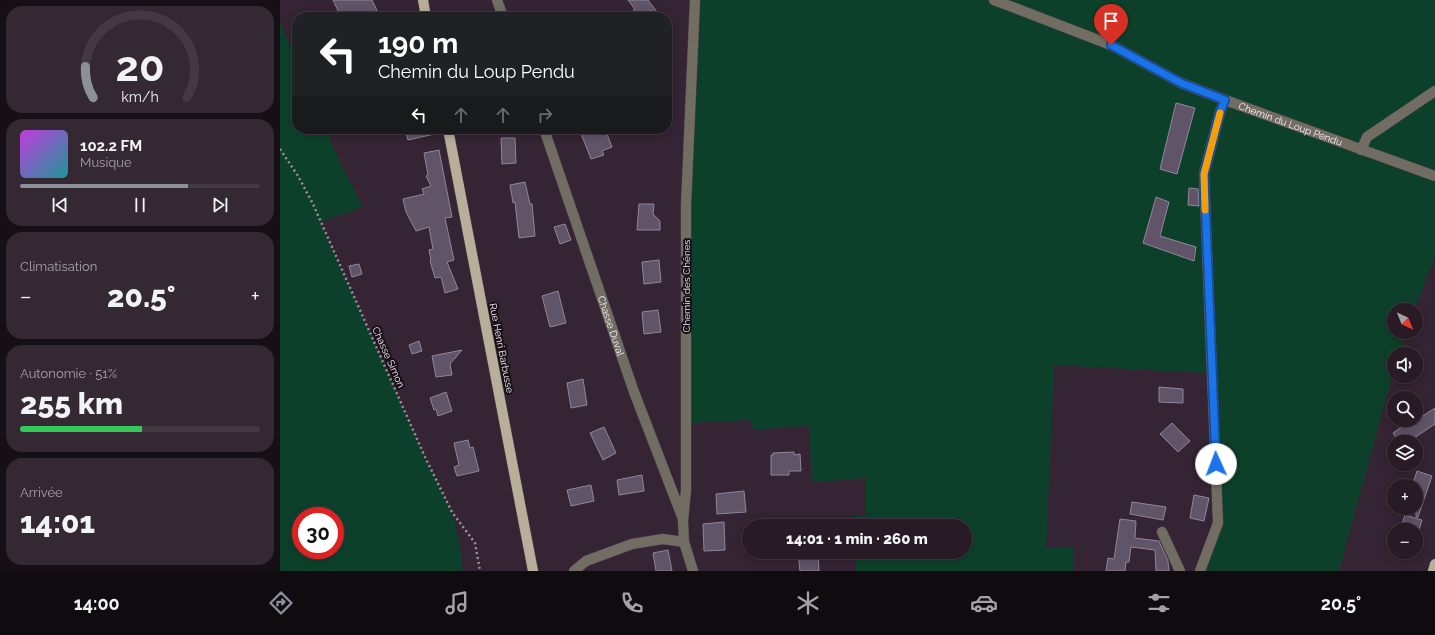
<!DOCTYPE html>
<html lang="fr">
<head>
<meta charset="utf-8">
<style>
	:root { --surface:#281b26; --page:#342832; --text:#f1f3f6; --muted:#a5a1a7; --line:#443943; --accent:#8c9099 }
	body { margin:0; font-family:Raleway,sans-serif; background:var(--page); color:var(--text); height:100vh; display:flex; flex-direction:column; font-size:15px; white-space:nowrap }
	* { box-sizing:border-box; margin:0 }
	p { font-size:13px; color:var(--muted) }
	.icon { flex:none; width:22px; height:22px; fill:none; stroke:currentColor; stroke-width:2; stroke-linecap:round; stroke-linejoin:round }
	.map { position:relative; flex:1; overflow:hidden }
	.panel { display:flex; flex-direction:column; gap:6px; padding:6px; background:#160f15; width:280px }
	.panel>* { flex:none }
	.hud { position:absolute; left:12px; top:12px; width:380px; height:122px; border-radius:16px; box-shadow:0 2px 10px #0003,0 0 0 1px var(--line); background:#202124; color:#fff; overflow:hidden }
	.needle { width:26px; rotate:137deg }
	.controls { position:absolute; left:1107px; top:303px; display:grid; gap:8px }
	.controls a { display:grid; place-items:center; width:36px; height:36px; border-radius:50%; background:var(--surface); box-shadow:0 2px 10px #0003,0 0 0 1px var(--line); font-size:20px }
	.speed { position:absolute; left:12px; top:507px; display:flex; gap:8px; font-size:20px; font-weight:700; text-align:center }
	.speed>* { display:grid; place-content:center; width:52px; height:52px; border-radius:50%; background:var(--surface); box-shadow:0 2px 10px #0003,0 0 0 1px var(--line); line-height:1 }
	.speed .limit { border:6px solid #d22; background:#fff; color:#111 }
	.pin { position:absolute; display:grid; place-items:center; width:34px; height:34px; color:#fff; margin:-41px -17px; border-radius:50% 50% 50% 0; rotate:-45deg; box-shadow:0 0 4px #0007 }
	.pin .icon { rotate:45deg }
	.me { position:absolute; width:44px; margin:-22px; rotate:358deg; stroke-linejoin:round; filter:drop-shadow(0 0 3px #0008) }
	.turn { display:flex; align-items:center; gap:14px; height:84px; padding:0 20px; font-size:18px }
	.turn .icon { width:52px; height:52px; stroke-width:2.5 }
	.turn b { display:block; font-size:28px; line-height:34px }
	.lanes { display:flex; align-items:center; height:38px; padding:0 20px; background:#0003; justify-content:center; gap:20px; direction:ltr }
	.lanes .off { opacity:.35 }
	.big { font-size:30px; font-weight:800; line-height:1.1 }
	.panel .widget { flex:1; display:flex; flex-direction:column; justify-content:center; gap:6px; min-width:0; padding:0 14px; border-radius:16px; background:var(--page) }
	.panel .dial { align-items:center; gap:0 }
	.dial svg { height:104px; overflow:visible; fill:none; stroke:var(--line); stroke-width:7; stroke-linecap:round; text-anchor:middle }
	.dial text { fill:var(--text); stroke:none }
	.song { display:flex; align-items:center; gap:12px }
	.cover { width:48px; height:48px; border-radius:6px; background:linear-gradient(135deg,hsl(290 70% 55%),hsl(180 70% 35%)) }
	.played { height:4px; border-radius:2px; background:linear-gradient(90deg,var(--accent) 70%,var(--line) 70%) }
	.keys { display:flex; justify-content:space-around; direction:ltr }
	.heat { display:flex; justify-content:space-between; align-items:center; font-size:22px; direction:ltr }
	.charge { height:6px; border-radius:3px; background:linear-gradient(90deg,#34c759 51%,var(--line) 0) }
	.trip { position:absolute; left:462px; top:519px; width:230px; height:40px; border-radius:20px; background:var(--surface); box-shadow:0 2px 10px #0003,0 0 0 1px var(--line); font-weight:800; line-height:40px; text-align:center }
	.dock { display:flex; height:64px; justify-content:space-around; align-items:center; background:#100b0f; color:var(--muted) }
	.dock .icon { width:28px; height:28px }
	.dock .active { color:var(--accent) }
	.dock b { font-size:18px; color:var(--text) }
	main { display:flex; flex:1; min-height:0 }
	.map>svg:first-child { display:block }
	.green { fill:#0d402b; fill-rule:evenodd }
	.building { fill:#605468; stroke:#92859b }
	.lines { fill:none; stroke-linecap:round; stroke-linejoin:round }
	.minor-casing { stroke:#50404f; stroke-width:11 }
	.major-casing { stroke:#50404f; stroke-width:11 }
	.path { stroke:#9d8f9c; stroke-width:2.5; stroke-dasharray:2 3; stroke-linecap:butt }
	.minor { stroke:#716d63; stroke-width:10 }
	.major { stroke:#b8af9b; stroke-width:10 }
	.route-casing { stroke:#114b97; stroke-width:10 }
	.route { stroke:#1a73e8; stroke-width:7 }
	.slow { stroke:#f59e0b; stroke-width:7 }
	.labels { text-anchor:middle; stroke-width:4; stroke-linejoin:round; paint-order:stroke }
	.street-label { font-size:10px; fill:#f9eef8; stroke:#181017 }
</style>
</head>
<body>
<main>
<section class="panel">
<div class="widget dial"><svg viewBox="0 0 100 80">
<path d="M14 69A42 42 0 1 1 86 69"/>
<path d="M14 69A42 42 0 0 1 8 45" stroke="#8c9099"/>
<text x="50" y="56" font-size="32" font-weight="700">20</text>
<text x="50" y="72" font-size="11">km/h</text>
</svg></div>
<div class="widget">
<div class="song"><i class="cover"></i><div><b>102.2 FM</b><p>Musique</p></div></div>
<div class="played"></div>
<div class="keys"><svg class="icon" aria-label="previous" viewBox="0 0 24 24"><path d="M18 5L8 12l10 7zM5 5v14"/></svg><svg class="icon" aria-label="pause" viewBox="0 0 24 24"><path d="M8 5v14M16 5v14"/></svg><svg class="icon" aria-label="next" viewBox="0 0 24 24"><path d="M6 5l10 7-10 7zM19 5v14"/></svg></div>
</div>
<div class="widget"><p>Climatisation</p>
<div class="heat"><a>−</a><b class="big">20.5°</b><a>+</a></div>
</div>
<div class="widget"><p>Autonomie · 51%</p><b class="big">255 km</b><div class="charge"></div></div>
<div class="widget"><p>Arrivée</p><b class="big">14:01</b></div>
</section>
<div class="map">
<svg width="1155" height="571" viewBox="0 0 1155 571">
	<rect width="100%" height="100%" fill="#352433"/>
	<g class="green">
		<path d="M 415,0 L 1155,0 L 1155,257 L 1134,310 L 1114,310 L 1114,332 L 1126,332 L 1118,354 L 1114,354 L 1114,369 L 1059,571 L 920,571 L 938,523 L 933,376 L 923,373 L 774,365 L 766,548 L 794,548 L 794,571 L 576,571 L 576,552 L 685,552 L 685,526 L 573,526 L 572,516 L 586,516 L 586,478 L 532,482 L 529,426 L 473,430 L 472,423 L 468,420 L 407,423 L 406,205 Z"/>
		<path d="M 0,22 L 17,62 L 17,129 L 46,129 L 59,160 L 83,207 L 40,222 L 145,457 L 172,512 L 179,542 L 183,571 L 0,571 ZM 21,516 L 55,516 L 55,550 L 21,550 Z"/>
	</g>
	<g class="building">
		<path d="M 53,0 L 92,0 L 100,17 L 61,17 Z"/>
		<path d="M 348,0 L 368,0 L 377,12 L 370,11 L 370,17 L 354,17 L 354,8 Z"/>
		<path d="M 896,103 L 915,108 L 897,174 L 880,169 Z"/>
		<path d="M 125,129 L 158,129 L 159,133 L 128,140 Z"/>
		<path d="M 306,129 L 325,129 L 332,147 L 322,151 L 324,155 L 311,159 L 300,131 Z"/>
		<path d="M 221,138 L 235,138 L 236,163 L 222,164 Z"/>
		<path d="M 159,150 L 172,217 L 165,218 L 174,260 L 167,262 L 178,289 L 165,293 L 161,277 L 155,278 L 150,261 L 151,260 L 149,250 L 153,249 L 149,227 L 136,231 L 126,212 L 123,199 L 144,194 L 142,189 L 151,186 L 146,176 L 148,175 L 144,153 Z"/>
		<path d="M 245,182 L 250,204 L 252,204 L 255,236 L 239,238 L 235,202 L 233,203 L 230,185 Z"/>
		<path d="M 909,188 L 918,189 L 919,206 L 908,205 Z"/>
		<path d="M 876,197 L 889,202 L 880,236 L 916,247 L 914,261 L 863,243 Z"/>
		<path d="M 359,204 L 374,204 L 373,214 L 380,221 L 380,230 L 357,230 Z"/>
		<path d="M 285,224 L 291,240 L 280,244 L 274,227 Z"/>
		<path d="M 379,260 L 381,282 L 364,284 L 362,262 Z"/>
		<path d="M 79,264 L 82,274 L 72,277 L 69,266 Z"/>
		<path d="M 278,291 L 286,323 L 270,327 L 262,296 Z"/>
		<path d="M 378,310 L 381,332 L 364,334 L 362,312 Z"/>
		<path d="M 139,341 L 142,351 L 132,354 L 129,345 Z"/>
		<path d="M 182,350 L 170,364 L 172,375 L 156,377 L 152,356 Z"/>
		<path d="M 303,379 L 307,405 L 291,408 L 287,383 Z"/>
		<path d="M 879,387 L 903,389 L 903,403 L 879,402 Z"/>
		<path d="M 166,392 L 172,411 L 158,416 L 156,409 L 154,410 L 150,398 Z"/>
		<path d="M 1155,408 L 1155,424 L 1128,442 L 1119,442 L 1113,433 L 1131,420 L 1136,420 Z"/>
		<path d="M 892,423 L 910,441 L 898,452 L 880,434 Z"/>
		<path d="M 324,427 L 336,453 L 323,460 L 310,433 Z"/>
		<path d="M 188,440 L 190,448 L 193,447 L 199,471 L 177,476 L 174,467 L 179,465 L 174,443 Z"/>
		<path d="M 514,452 L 514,455 L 520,454 L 521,471 L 509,471 L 509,475 L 491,475 L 491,455 L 493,455 L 493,453 Z"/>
		<path d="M 1137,471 L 1152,476 L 1138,517 L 1136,517 L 1136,486 L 1132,486 Z"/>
		<path d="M 362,475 L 364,491 L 339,495 L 337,480 Z"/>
		<path d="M 311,485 L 314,501 L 291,506 L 287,490 Z"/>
		<path d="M 464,491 L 466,512 L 437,514 L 436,494 Z"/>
		<path d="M 914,495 L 929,498 L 924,521 L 910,518 Z"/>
		<path d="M 852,502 L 886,507 L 883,520 L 850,514 Z"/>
		<path d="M 1125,515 L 1142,520 L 1139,530 L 1120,530 Z"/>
		<path d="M 840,519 L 856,521 L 855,538 L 879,541 L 888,561 L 889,571 L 876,571 L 875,550 L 851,547 L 849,562 L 846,562 L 845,571 L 826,571 L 828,558 L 834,559 Z"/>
		<path d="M 444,522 L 445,550 L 424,551 L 423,524 Z"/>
		<path d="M 388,550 L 392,571 L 376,571 L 373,553 Z"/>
		<path d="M 518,552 L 538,552 L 539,571 L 520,571 Z"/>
	</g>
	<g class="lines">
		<defs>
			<g id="minor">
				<path d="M 217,0 L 223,17"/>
				<path id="s1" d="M 714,0 L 831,45 L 901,83 L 945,100 L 1155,176"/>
				<path id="s2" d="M 264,129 L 354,392 L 403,519"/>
				<path d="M 1081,150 L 1087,137 L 1155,91"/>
				<path d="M 882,532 L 900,571"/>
				<path d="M 294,571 L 306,561 L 352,544 L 383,539 L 404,542"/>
				<path d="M 413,571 L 404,542 L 403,521 L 406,490 L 406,205 L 415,0"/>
				<path d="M 920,571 L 938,523 L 924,174 L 940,112 L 945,100"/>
			</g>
			<g id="major">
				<path d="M 143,0 L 146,17"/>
				<path d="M 168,129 L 253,571"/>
				<path d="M 1153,571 L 1155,564"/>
			</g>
		</defs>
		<use href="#minor" class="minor-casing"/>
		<use href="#major" class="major-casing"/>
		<path class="path" d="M 0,149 L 18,176 L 33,204 L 145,457 L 172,512 L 195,543 L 200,571"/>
		<use href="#minor" class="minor"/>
		<use href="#major" class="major"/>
	</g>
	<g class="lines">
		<defs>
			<path id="route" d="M 831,45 L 901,83 L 945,100 L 940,112 L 924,174 L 936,464"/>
		</defs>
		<use href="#route" class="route-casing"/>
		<use href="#route" class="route"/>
		<path class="slow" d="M 925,210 L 924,174 L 940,113"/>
	</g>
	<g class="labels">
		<g class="street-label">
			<text dy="4" stroke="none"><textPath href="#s1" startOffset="322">Chemin du Loup Pendu</textPath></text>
			<text transform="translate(406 286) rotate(-90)" y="4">Chemin des Chênes</text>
			<text dy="4" stroke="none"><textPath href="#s2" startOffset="208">Chasse Duval</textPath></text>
			<text transform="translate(222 348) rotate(79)" y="4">Rue Henri Barbusse</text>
			<text transform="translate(109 357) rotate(66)" y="4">Chasse Simon</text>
		</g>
	</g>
</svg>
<div class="controls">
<a><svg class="needle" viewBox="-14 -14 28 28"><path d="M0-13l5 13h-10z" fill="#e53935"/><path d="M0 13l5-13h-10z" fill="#a5a1a7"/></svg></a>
<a><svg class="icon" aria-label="sound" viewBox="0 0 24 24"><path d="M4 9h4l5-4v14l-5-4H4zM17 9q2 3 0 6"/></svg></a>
<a><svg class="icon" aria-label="search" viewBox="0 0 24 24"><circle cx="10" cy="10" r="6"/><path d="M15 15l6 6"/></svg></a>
<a><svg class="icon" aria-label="layers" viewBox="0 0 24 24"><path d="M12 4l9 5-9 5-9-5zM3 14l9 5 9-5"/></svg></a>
<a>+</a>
<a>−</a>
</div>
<div class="speed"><div class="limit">30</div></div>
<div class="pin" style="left:831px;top:45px;background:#d93025"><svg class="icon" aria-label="arrive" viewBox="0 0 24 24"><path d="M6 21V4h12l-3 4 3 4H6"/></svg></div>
<svg class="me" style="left:936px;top:464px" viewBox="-20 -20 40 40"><circle r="19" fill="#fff"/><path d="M0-13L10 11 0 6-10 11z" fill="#1a73e8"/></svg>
<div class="trip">14:01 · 1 min · 260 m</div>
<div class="hud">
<div class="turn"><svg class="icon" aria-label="left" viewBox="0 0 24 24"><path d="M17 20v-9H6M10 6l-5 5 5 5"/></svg><div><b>190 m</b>Chemin du Loup Pendu</div></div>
<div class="lanes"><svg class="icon" aria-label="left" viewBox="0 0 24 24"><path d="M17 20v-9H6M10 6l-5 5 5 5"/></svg><svg class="icon off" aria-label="ahead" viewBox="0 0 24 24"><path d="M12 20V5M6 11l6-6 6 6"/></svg><svg class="icon off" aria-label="ahead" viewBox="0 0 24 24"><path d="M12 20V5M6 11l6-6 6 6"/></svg><svg class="icon off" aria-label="right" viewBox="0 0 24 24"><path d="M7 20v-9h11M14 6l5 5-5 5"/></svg></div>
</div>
</div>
</main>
<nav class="dock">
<b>14:00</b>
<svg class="icon active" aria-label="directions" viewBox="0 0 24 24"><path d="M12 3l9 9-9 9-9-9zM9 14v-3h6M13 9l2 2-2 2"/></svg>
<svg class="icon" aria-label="music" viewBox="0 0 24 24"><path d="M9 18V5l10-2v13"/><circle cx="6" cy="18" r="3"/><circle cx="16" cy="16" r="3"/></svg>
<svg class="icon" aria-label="phone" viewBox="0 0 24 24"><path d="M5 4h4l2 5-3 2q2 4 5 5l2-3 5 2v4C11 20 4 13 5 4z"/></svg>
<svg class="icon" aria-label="climate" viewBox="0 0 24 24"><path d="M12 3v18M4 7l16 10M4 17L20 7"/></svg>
<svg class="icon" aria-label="car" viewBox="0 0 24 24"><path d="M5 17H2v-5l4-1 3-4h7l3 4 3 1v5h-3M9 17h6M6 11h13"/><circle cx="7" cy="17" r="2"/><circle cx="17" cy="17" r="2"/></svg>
<svg class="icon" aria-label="filters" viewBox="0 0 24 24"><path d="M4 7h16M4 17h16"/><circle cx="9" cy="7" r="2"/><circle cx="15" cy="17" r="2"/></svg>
<b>20.5°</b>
</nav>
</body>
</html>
